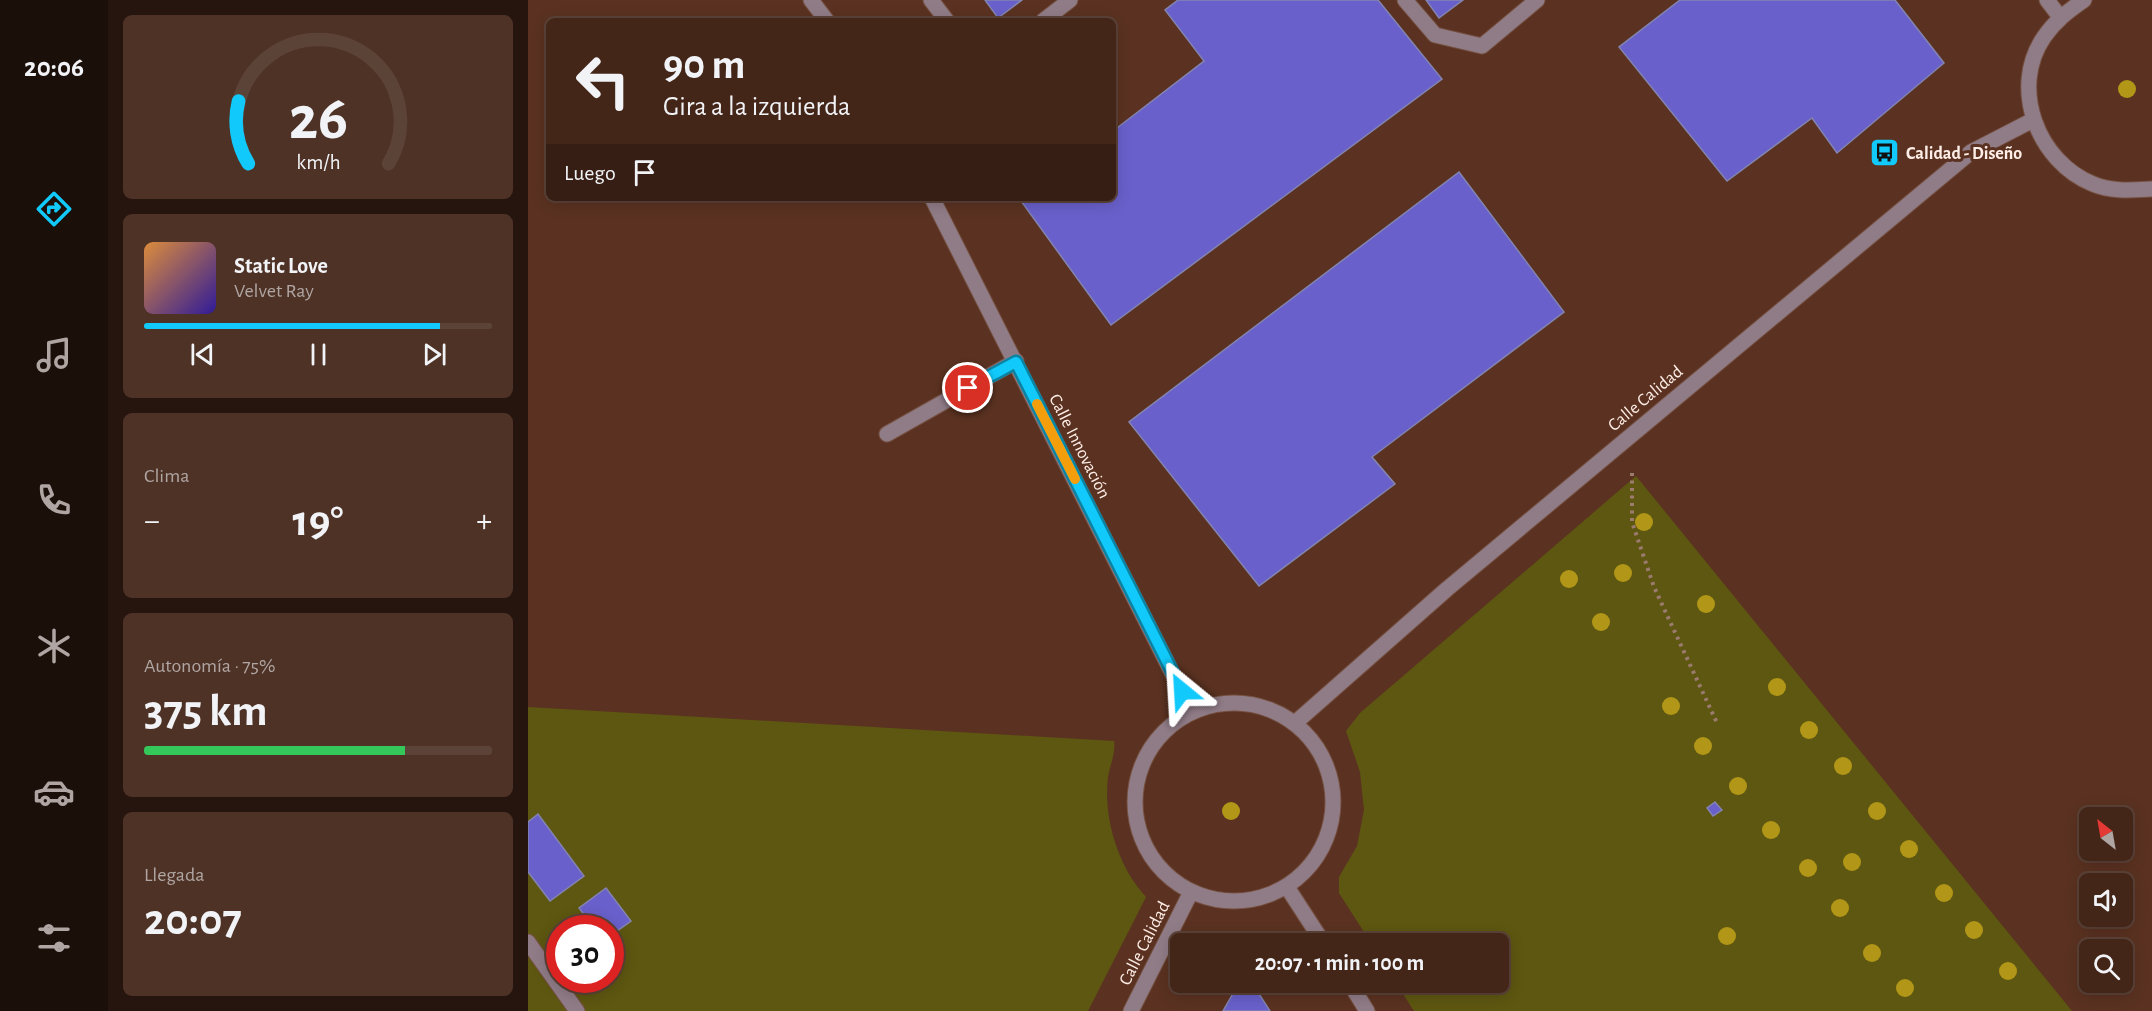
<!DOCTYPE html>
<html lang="es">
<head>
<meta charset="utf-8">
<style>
	:root { --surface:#442619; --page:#4e3226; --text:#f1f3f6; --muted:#afa5a2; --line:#5c4338; --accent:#11cafb }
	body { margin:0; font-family:"Alegreya Sans",sans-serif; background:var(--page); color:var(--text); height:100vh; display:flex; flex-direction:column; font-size:22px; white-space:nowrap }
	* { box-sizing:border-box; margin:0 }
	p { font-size:20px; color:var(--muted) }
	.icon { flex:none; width:33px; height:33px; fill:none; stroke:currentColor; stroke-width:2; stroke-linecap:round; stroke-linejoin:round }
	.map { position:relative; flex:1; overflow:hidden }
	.side { display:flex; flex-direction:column; gap:15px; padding:15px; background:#25150e; width:420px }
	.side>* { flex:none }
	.top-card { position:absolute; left:18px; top:18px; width:570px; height:183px; border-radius:9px; box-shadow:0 3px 15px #0003,0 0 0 2px var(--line); background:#442619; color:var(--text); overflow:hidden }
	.needle { width:39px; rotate:329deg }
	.tools { position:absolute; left:1551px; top:807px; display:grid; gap:12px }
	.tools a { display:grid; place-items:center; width:54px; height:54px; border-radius:9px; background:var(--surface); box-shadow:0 3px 15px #0003,0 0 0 2px var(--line); font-size:30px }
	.speed { position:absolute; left:18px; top:915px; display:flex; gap:12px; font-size:30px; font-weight:700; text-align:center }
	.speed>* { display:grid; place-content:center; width:78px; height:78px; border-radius:50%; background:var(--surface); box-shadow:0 3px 15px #0003,0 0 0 2px var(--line); line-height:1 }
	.speed .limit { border:9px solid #d22; background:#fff; color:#111 }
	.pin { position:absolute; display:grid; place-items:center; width:51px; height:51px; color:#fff; margin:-26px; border:3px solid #fff; border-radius:50%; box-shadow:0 2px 6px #0007 }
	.me { position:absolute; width:66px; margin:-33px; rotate:333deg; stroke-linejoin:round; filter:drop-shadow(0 0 4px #0008) }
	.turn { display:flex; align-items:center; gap:21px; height:126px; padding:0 18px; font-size:27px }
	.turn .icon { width:78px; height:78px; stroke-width:2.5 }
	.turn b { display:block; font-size:42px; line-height:51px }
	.then { display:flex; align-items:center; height:57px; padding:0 18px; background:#0003; gap:12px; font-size:22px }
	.big { font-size:45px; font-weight:700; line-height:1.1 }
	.side .widget { flex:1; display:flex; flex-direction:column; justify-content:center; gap:9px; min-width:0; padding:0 21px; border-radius:9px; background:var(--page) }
	.side .dial { align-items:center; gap:0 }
	.dial svg { height:156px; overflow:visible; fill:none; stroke:var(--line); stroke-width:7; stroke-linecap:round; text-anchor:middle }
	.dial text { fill:var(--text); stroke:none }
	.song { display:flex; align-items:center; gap:18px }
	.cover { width:72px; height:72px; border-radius:9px; background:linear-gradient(135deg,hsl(30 70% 55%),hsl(250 70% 35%)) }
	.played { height:6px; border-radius:3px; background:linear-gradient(90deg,var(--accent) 85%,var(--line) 85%) }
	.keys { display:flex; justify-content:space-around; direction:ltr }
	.heat { display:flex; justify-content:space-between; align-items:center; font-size:33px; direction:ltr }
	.charge { height:9px; border-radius:4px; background:linear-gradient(90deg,#34c759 75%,var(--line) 0) }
	.trip { position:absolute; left:642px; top:933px; width:339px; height:60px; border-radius:9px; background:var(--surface); box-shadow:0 3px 15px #0003,0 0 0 2px var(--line); font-weight:700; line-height:60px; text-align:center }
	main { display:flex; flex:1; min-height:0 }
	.tabs { display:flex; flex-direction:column; width:108px; justify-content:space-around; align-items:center; background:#1b0f0a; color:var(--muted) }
	.tabs .icon { width:42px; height:42px }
	.tabs .on { color:var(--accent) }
	.tabs b { font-size:27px; color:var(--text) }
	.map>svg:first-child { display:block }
	.green { fill:#5e5711; fill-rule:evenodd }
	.building { fill:#6960cb; stroke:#8384af; stroke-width:1.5 }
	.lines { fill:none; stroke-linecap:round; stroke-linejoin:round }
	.minor-casing { stroke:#755041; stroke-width:17 }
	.path { stroke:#9b7b6e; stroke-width:4; stroke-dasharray:3 4.5; stroke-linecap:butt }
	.minor { stroke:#907c87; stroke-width:15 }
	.tree { fill:#b29617 }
	.route-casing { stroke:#0b83a3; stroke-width:15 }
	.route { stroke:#11cafb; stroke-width:10 }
	.slow { stroke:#f59e0b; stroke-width:10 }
	.labels { text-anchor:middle; stroke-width:6; stroke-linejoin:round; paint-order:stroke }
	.poi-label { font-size:18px; font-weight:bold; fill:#feeee7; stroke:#5b3221; text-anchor:start }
	.street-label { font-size:18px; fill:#feeee7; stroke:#5b3221 }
</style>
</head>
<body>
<main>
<nav class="tabs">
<b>20:06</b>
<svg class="icon on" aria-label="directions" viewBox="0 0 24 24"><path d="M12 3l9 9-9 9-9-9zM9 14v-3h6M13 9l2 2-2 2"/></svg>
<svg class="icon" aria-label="music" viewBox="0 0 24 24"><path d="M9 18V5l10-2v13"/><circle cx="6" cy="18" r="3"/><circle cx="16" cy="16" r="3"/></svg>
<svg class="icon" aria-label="phone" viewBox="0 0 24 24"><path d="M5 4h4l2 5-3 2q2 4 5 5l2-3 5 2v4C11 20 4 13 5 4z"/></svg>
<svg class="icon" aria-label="climate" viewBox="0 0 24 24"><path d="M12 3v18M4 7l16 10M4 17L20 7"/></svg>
<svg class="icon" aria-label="car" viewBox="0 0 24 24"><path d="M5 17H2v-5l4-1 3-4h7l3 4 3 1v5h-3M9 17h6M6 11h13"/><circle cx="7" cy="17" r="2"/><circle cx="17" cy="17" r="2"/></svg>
<svg class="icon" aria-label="filters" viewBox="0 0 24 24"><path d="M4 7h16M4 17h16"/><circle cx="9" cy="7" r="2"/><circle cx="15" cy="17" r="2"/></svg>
</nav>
<section class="side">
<div class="widget dial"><svg viewBox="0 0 100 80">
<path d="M14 69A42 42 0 1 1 86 69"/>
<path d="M14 69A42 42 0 0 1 9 37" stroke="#11cafb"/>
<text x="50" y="56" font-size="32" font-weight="700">26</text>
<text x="50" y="72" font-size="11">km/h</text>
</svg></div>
<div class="widget">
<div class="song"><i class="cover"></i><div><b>Static Love</b><p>Velvet Ray</p></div></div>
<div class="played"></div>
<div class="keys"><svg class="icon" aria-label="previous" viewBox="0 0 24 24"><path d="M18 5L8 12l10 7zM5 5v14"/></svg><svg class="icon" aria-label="pause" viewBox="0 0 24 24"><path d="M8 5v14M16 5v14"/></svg><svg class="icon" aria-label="next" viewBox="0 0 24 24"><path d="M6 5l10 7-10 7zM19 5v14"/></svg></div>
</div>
<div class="widget"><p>Clima</p>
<div class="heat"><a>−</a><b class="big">19°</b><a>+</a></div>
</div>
<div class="widget"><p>Autonomía · 75%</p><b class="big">375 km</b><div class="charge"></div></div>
<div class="widget"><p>Llegada</p><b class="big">20:07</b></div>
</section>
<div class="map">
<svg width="1624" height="1011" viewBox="0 0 1624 1011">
	<rect width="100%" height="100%" fill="#5b3221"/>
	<g class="green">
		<path d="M 1108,476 L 1544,1011 L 886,1011 L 868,983 L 970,982 L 970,944 L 843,943 L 811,893 L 811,877 L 829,846 L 836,810 L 832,772 L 818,731 L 832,713 Z"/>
		<path d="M 0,707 L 586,741 C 588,752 582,765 580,777 C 575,818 590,867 618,897 L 560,1011 L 0,1011 ZM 32,928 L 82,928 L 82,980 L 32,980 Z"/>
	</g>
	<g class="building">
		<path d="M 457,0 L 494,0 L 470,18 Z"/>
		<path d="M 650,0 L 850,0 L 914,79 L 583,325 L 493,201 L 497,198 L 585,198 L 585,131 L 676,61 L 637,10 Z"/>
		<path d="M 898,0 L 935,0 L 911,18 Z"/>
		<path d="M 1152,0 L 1367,0 L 1416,63 L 1309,153 L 1284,118 L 1199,181 L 1091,47 Z"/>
		<path d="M 931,172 L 1036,312 L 844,457 L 867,484 L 731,586 L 601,422 Z"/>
		<path d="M 1187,802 L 1194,810 L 1185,816 L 1179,808 Z"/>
		<path d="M 10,814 L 56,876 L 22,901 L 0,872 L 0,822 Z"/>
		<path d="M 78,888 L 103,921 L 82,936 L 82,928 L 66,928 L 51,908 Z"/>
		<path d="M 715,983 L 728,989 L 742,1011 L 695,1011 L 707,990 Z"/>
	</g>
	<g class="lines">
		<defs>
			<g id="minor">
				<path d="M 283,0 L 299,21"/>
				<path d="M 403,0 L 419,21"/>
				<path d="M 877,0 L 907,35 L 954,46 L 1009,0"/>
				<path d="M 1519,0 L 1532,17"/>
				<path d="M 1556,0 C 1540,11 1527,21 1516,37 C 1481,88 1510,162 1565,184 C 1584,192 1604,190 1624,189"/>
				<path d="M 515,21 L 542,0"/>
				<path d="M 404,198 L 664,712"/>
				<path d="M 359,434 L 488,361"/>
				<circle cx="706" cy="802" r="99"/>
				<path d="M 767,723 L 919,589 L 1443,152 L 1505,120"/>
				<path d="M 759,887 L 796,944"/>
				<path d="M 0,942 L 49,1011"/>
				<path d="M 821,982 L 839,1011"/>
				<path d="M 603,1011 L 663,892"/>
			</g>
		</defs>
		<use href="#minor" class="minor-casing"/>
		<path class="path" d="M 1104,473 L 1104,522 L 1126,587 L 1189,723"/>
		<use href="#minor" class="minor"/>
	</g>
	<g class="tree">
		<circle cx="1599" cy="89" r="9"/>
		<circle cx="1116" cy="522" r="9"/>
		<circle cx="1095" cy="573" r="9"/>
		<circle cx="1041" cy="579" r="9"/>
		<circle cx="1178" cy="604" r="9"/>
		<circle cx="1073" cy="622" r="9"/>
		<circle cx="1249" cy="687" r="9"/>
		<circle cx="1143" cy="706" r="9"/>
		<circle cx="1281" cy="730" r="9"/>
		<circle cx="1175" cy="746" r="9"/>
		<circle cx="1315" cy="766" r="9"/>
		<circle cx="1210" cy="786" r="9"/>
		<circle cx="703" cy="811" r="9"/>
		<circle cx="1349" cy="811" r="9"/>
		<circle cx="1243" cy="830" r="9"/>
		<circle cx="1381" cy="849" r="9"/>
		<circle cx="1324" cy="862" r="9"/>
		<circle cx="1280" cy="868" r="9"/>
		<circle cx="1416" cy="893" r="9"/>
		<circle cx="1312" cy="908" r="9"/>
		<circle cx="1446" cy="930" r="9"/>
		<circle cx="1199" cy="936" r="9"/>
		<circle cx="1344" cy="953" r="9"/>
		<circle cx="1480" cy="971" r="9"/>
		<circle cx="1377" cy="988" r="9"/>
	</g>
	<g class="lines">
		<defs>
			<path id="route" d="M 440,388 L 488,362 L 654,691"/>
		</defs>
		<use href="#route" class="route-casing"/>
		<use href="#route" class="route"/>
		<path class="slow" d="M 509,404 L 547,479"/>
	</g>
	<defs>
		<symbol id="bus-square" viewBox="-11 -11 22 22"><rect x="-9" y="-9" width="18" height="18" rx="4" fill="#11cafb" stroke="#5b3221"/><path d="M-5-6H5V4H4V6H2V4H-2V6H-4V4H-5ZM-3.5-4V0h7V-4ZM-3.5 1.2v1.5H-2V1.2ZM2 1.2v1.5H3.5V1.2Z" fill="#111"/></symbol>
	</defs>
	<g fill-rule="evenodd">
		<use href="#bus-square" x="1340" y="136" width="33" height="33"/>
	</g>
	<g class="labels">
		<g class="poi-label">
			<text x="1378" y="159">Calidad - Diseño</text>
		</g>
		<g class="street-label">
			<text transform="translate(1117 398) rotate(-40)" y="6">Calle Calidad</text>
			<text transform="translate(552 446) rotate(63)" y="6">Calle Innovación</text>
			<text transform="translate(616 943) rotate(-63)" y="6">Calle Calidad</text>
		</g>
	</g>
</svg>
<div class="tools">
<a><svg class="needle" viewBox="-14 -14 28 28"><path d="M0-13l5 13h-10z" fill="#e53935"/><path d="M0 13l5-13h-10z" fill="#afa5a2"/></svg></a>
<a><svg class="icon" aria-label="sound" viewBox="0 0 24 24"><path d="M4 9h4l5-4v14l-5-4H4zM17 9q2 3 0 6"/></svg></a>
<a><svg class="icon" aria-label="search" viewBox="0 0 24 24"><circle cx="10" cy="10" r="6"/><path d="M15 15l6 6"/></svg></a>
</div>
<div class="speed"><div class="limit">30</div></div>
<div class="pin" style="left:440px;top:388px;background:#d93025"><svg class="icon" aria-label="arrive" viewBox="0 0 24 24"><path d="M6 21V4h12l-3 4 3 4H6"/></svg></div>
<svg class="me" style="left:654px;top:691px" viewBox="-20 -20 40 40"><path d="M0-17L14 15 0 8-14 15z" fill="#11cafb" stroke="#fff" stroke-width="4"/></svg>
<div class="trip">20:07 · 1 min · 100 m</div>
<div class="top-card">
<div class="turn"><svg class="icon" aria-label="left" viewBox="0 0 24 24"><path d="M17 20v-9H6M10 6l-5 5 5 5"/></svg><div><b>90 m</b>Gira a la izquierda</div></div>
<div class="then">Luego<svg class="icon" aria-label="arrive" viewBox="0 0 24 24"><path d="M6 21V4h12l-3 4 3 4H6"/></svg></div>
</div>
</div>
</main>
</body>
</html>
